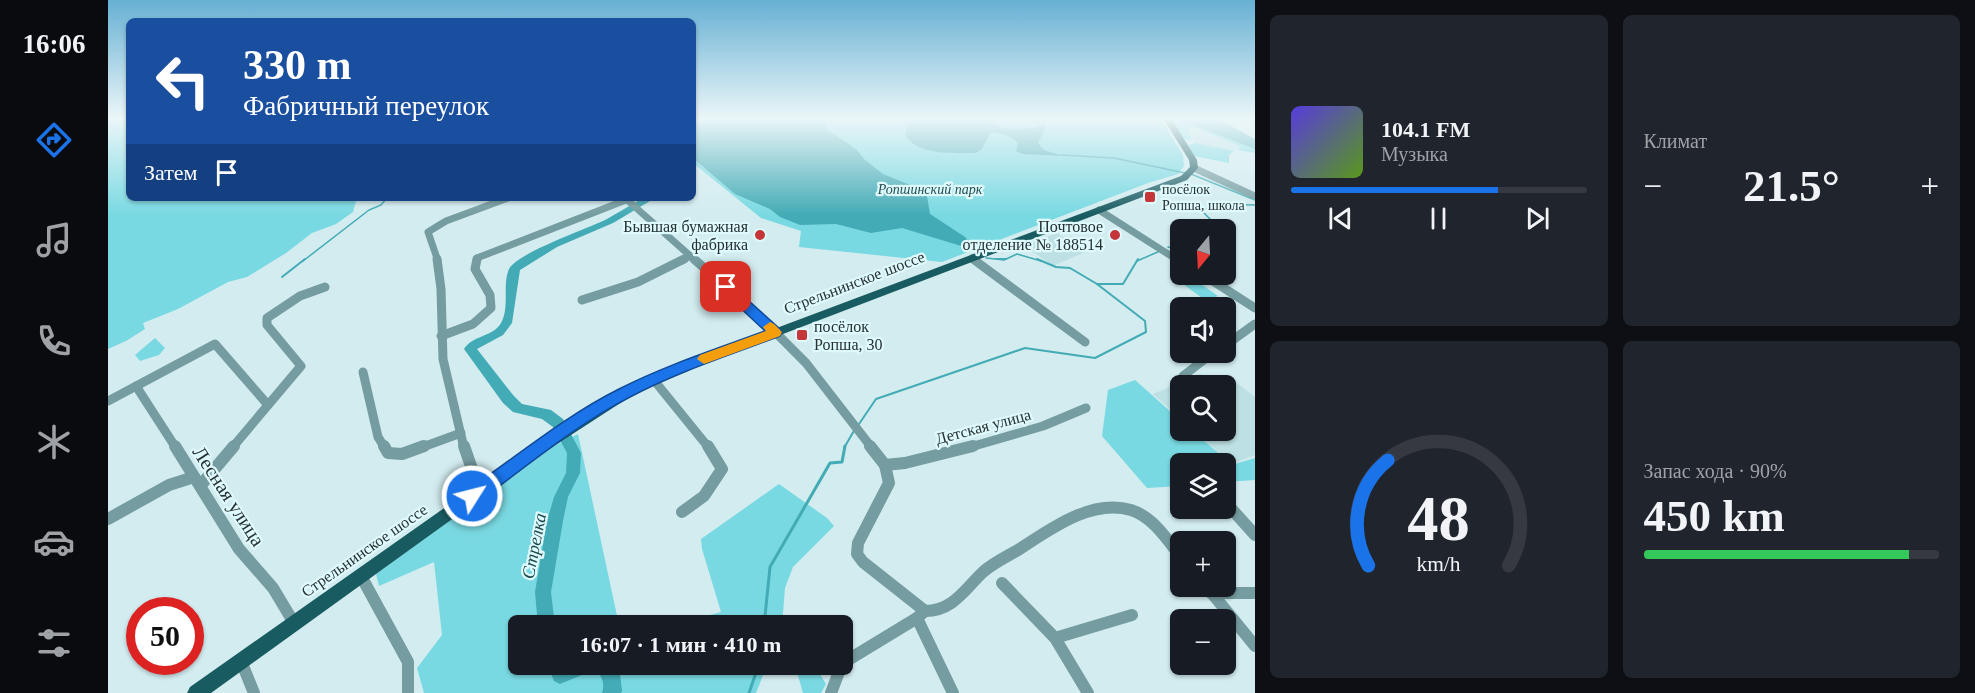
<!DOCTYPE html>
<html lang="ru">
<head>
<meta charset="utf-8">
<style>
	:root { --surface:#171b24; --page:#20242c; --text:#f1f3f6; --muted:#9ea1a6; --line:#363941; --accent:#1a73e8 }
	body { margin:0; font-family:"Times New Roman",serif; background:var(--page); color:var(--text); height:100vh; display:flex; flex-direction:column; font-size:22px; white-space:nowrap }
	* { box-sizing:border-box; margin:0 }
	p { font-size:20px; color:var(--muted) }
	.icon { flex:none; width:33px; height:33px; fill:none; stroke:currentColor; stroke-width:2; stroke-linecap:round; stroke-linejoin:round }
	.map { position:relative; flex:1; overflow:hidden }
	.sheet { display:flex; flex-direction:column; gap:15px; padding:15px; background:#0d0f14; width:720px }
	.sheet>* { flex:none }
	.top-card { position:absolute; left:18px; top:18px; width:570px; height:183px; border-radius:9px; box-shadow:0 2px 4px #0004; background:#1a4fa0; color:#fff; overflow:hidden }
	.needle { width:39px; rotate:198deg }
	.buttons { position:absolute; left:1062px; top:219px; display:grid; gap:12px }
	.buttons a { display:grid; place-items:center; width:66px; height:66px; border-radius:9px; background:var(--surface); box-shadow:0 2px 4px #0004; font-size:30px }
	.speed { position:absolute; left:18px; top:597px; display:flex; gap:12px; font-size:30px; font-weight:700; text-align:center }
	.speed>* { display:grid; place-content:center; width:78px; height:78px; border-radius:50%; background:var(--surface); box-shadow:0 2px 4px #0004; line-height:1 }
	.speed .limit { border:9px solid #d22; background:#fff; color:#111 }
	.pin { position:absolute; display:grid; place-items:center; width:51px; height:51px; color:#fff; margin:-26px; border-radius:12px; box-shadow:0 3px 9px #0006 }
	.me { position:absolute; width:66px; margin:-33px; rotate:54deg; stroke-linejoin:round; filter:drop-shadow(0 0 4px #0008) }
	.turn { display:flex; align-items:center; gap:21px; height:126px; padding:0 18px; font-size:27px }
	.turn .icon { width:78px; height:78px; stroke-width:2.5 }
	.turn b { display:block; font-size:42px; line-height:51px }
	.then { display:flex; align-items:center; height:57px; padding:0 18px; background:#0003; gap:12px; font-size:22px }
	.big { font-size:45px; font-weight:800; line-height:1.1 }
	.sheet .widget { flex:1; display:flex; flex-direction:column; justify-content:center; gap:9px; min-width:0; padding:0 21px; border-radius:9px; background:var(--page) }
	.sheet .dial { align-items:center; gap:0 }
	.dial svg { height:156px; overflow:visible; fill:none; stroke:var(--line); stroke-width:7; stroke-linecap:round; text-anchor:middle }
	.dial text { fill:var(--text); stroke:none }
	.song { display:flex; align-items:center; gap:18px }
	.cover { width:72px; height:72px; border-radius:9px; background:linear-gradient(135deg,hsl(250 70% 55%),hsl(90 70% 35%)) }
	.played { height:6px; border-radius:3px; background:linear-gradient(90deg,var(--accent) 70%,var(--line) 70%) }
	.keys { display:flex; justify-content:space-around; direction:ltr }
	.heat { display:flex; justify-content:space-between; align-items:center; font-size:33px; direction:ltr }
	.charge { height:9px; border-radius:4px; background:linear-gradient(90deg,#34c759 90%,var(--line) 0) }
	.sheet .tiles { flex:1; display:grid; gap:15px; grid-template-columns:repeat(2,1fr) }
	.trip { position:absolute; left:400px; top:615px; width:345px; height:60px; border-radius:9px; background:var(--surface); box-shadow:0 2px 4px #0004; font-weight:800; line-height:60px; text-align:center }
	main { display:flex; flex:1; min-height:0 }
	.tabs { display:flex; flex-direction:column; width:108px; justify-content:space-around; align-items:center; background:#090b0e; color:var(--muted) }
	.tabs .icon { width:42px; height:42px }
	.tabs .on { color:var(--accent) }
	.tabs b { font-size:27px; color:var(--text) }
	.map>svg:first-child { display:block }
	.built { fill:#bde0e4 }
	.green { fill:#79d9e2 }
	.water { fill:#43abb5 }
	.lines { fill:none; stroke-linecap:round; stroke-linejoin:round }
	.stream-far2 { stroke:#43abb5; stroke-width:1.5 }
	.stream-far1 { stroke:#43abb5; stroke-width:2 }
	.stream { stroke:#43abb5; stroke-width:3 }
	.river { fill:#43abb5; fill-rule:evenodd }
	.minor-far2 { stroke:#759ca0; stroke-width:7 }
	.minor-far1 { stroke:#759ca0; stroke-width:9 }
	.minor { stroke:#759ca0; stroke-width:12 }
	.major { fill:#185b61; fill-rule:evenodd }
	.route { fill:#1a73e8; stroke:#114b97; stroke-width:1.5 }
	.slow { fill:#f59e0b }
	.poi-dot { fill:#c5363a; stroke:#dffafc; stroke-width:2 }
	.labels { text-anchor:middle; stroke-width:4.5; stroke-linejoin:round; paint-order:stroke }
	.far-park-label { font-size:14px; font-style:italic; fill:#224f54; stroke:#dffafc }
	.far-poi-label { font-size:14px; fill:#263132; stroke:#dffafc; text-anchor:start }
	.poi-label { font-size:16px; fill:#263132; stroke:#dffafc; text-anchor:end }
	.street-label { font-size:16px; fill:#263132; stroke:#dffafc }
	.water-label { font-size:18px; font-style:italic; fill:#1a484d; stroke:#dffafc }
	.near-street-label { font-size:20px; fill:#263132; stroke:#dffafc }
</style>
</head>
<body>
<main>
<nav class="tabs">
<b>16:06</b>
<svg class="icon on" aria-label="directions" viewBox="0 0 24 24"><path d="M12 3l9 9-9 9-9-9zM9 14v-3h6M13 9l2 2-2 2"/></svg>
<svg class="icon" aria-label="music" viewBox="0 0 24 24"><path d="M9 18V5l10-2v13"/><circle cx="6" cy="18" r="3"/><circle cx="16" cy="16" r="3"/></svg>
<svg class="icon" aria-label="phone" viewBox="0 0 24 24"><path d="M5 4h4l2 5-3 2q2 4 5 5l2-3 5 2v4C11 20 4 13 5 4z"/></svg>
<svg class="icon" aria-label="climate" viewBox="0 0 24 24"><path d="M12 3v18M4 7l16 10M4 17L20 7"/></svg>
<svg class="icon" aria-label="car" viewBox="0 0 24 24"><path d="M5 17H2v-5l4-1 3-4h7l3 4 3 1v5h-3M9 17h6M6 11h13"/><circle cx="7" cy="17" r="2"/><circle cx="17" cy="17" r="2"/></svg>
<svg class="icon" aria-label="filters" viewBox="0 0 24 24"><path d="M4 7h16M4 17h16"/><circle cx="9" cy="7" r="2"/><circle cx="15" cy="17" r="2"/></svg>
</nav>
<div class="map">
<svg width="1147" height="693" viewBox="0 0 1147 693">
	<rect width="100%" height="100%" fill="#d2ecef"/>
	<g class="built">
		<path d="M 1085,127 L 1133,147 L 1126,151 L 1087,144 L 1080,129 Z"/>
		<path d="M 949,233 L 977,252 L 945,266 L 917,246 Z"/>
		<path d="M 1092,374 L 1126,381 L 1147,397 L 1147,455 L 1124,464 L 1086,431 L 1118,430 L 1118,386 L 1072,386 L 1072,418 L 1045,394 Z"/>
	</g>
	<g class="green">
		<path d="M 0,118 L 21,118 L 21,198 L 249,198 L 245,212 L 228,224 L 204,233 L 178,253 L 139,277 L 120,282 L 70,309 L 35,323 L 37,329 L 18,341 L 0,349 Z"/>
		<path d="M 591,118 L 1052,118 L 1075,155 L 1076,166 L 1070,174 L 1040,183 L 834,262 L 691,247 L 693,231 L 653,218 L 585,163 L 585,121 Z"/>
		<path d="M 1063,118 L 1075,118 L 1076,122 L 1147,149 L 1147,153 L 1129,150 L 1133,147 L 1086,127 L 1080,130 L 1084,140 L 1076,139 Z"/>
		<path d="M 1087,143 L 1126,151 L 1121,155 L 1121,163 L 1086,156 L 1080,145 Z"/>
		<path d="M 1080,275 L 1110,296 L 1097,300 L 1068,279 Z"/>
		<path d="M 47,338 L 57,348 L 51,355 L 32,361 L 27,355 Z"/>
		<path d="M 1027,380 L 1072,420 L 1072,430 L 1085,431 L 1124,465 L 1147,458 L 1147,480 L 1118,482 L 1118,464 L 1072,464 L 1072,486 L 1039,488 L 994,436 L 1000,390 Z"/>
		<path d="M 470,434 L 511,625 L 411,626 L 411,664 L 659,665 L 648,693 L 316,693 L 309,668 L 334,635 L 326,562 L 271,586 L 268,574 L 442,448 Z"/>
		<path d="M 671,484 L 719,518 L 726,526 L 685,567 L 677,588 L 674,625 L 566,625 L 613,612 L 594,549 L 593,539 Z"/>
		<path d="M 687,665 C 704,663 710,670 718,684 L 713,693 L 695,693 Z"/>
	</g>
	<g class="water">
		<path d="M 604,118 L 722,118 L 717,122 L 720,130 L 748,149 L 757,160 L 775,174 L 807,187 L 819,196 L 822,214 L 857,237 L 864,245 L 863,249 L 794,228 L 763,233 L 728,224 L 692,225 L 672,217 L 662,209 L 627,194 L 585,158 L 585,127 Z"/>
		<path d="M 806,118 L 875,118 L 891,127 L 905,129 L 926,128 L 936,124 L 938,127 L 930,143 L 936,150 L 955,156 L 914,154 L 908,151 L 910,143 C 902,135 894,134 883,132 L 874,149 L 868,153 C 846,153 810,156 797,135 L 799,126 Z"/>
		<path d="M 1074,118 L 1108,118 L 1147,139 L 1147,149 L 1076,122 Z"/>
	</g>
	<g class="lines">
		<g class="stream-far2">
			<path d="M 953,155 L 1006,158 L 1077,173"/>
			<path d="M 1083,174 L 1147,200"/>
			<path d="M 1100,230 L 1104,221 L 1094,211 L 1108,204 L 1147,205"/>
			<path d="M 1060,247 L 1072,249"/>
			<path d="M 863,249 L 870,252"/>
			<path d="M 878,258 L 896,260 L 909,254 L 933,261"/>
			<path d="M 195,261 L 261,210 L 273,205 L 278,199"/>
			<path d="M 1029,261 L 1052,251"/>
		</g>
		<g class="stream-far1">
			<path d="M 888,259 L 898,259"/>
			<path d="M 929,259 L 948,267 L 962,268 L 989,284"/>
			<path d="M 174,277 L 197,259"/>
			<path d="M 751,424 L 768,399 L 917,348 L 987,358 L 1038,332 L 1037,321 L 989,284 L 1015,284 L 1030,259"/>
			<path d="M 736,448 L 747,429"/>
		</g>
		<g class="stream">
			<path d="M 656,626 L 662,567 L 722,463 L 734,462 L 737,446"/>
			<path d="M 641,693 L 651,664"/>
		</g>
		<g class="river">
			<path d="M 535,198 L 547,198 L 505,223 L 449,247 L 412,270 L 404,323 L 395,335 L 369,349 L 405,395 L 414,404 L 443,410 L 455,419 L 473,453 L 472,473 L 460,497 L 455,521 L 443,592 L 447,626 L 430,626 L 427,592 L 439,521 L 446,497 L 458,473 L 459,453 L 445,427 L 434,419 L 405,412 L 395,403 L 356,349 C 365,335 385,337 393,323 C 402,307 394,285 401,269 C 409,253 481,228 499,219 C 511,212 523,205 535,198 Z"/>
			<path d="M 439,664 L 507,664 L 512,674 L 514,691 L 513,693 L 494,693 C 498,682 492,676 488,667 L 486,670 L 452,684 L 446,681 Z"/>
		</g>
		<g class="minor-far2">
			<path d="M 1086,168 L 1147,196"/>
			<path d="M 517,198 L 588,261"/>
			<path d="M 991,210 L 1071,261"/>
			<path d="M 864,258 L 868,261"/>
			<path d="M 330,261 L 320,232 L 338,221 L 400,198"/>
			<path d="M 369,261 L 369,258 L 518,200"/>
			<path d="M 574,261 L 582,256"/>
		</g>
		<g class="minor-far1">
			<path d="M 329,259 L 333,289 L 335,359 L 356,448"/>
			<path d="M 586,259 L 653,318 L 698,363 L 764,448"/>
			<path d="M 865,259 L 977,342"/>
			<path d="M 1069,259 L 1072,261"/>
			<path d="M 1094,274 L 1147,308"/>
			<path d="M 474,300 L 530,282 L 576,259"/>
			<path d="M 333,336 L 365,324 L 383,308 L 382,295 L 367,269 L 369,259"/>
			<path d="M 1118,345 L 1147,324"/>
			<path d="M 255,372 L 270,437 L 277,448"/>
			<path d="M 1075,376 L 1106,352"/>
			<path d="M 545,379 L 601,448"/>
			<path d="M 28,386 L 68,448"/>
			<path d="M 0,401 L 107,344 L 160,405"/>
			<path d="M 124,448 L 193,366 L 159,325 L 159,318 L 192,296 L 217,287"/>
			<path d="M 312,448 L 353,433"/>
			<path d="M 859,448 L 935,426 L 978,408"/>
		</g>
		<g class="minor">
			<path d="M 67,446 L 131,549 L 165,588 L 186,623"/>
			<path d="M 276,446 L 280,453 L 294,454 L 316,446"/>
			<path d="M 356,446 L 364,469 L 378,487"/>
			<path d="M 762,446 L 777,465 L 781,483 L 750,543 L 749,554 L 755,562 L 817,611 C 845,611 857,589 875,572 C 885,563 898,557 910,550 C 941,530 983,498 1023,510 C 1045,517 1059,539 1072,556"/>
			<path d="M 777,465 L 797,463 L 865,446"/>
			<path d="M 93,485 L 126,446"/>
			<path d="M 1120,505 L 1147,535"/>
			<path d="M 574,512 L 596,496 L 614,469 L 600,446"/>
			<path d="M 0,519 L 61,485 L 86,477"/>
			<path d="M 253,576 L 300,662 L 300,693"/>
			<path d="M 894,583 L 947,638 L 980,693"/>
			<path d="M 1098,586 L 1147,646"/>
			<path d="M 1103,593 L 1147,593"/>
			<path d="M 817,611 L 809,618 L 845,693"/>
			<path d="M 947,638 L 1024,615"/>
			<path d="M 133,661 L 146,693"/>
			<path d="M 735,663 L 809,618"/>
			<path d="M 723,693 L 734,664"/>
		</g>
		<path class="major" d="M 1055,118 L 1063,118 L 1089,160 L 1090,168 L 1079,180 L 549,382 L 520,398 L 440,450 L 103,693 L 79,693 L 82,687 L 430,442 L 510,390 L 541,376 L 1073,176 L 1082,167 L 1081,160 Z"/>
	</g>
	<linearGradient id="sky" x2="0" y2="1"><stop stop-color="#66b0d4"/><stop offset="0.55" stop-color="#ebf6f8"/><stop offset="1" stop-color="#ebf6f8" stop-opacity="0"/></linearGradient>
	<rect width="1147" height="215" fill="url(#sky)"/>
	<path class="route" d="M 618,283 L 622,284 L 672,329 L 674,332 L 672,336 C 622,355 569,372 522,397 C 468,425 419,466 370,502 L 364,504 L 358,502 L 356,496 L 358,491 C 408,457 457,416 511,389 C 558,365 608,349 657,331 L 613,290 L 611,287 Z"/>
	<path class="slow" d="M 662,322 L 666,324 L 674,332 L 672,336 L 596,364 L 589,359 L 592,355 L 658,331 L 655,327 Z"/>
	<g class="poi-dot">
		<rect x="1036" y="191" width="12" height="12" rx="3"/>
		<circle cx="652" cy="235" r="6"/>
		<circle cx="1007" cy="235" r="6"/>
		<rect x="688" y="329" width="12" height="12" rx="3"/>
	</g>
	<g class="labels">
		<g class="far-park-label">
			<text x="822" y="194">Ропшинский парк</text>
		</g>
		<g class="far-poi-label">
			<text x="1054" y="194">посёлок<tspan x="1054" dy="16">Ропша, школа</tspan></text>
		</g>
		<g class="poi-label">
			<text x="640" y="232">Бывшая бумажная<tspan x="640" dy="18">фабрика</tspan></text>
			<text x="995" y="232">Почтовое<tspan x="995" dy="18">отделение № 188514</tspan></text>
			<text x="706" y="332" text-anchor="start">посёлок<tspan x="706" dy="18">Ропша, 30</tspan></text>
		</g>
		<g class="street-label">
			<text transform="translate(746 282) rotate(-21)" y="6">Стрельнинское шоссе</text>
			<text transform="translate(875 426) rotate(-15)" y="6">Детская улица</text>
			<text transform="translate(256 550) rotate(-35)" y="6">Стрельнинское шоссе</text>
		</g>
		<g class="water-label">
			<text transform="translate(426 546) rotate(-79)" y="6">Стрелка</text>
		</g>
		<g class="near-street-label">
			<text transform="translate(121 496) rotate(57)" y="7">Лесная улица</text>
		</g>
	</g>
</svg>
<div class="buttons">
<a><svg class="needle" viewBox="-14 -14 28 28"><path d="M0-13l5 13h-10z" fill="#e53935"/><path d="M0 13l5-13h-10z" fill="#9ea1a6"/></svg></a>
<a><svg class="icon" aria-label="sound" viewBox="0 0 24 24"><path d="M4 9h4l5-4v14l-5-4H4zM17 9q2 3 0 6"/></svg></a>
<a><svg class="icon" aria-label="search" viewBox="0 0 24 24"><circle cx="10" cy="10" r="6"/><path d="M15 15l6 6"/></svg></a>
<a><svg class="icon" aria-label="layers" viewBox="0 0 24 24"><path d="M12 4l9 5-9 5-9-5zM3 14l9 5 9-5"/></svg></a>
<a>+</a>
<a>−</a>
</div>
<div class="speed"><div class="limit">50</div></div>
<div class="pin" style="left:618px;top:287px;background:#d93025"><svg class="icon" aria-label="arrive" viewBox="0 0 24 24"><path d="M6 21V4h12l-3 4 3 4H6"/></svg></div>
<svg class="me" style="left:364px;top:496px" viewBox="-20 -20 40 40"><circle r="17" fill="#1a73e8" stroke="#fff" stroke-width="3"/><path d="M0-11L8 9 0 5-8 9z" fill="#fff"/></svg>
<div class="trip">16:07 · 1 мин · 410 m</div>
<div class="top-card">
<div class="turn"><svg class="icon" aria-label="left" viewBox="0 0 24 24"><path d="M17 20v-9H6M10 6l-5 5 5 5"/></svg><div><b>330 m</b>Фабричный переулок</div></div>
<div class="then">Затем<svg class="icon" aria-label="arrive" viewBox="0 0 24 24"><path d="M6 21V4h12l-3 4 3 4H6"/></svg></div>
</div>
</div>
<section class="sheet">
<div class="tiles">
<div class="widget">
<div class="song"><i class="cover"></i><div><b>104.1 FM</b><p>Музыка</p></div></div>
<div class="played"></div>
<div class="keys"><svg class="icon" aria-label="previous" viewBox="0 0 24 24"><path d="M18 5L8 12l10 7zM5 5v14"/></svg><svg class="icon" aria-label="pause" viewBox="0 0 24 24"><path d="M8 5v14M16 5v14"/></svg><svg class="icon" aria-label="next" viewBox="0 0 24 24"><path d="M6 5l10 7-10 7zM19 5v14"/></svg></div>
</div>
<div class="widget"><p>Климат</p>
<div class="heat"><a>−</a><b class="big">21.5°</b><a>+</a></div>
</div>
<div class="widget dial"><svg viewBox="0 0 100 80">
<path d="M14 69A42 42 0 1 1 86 69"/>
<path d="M14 69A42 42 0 0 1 24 15" stroke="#1a73e8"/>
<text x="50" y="56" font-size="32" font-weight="700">48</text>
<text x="50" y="72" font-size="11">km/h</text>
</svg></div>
<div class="widget"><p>Запас хода · 90%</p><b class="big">450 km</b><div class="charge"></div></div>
</div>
</section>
</main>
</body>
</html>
